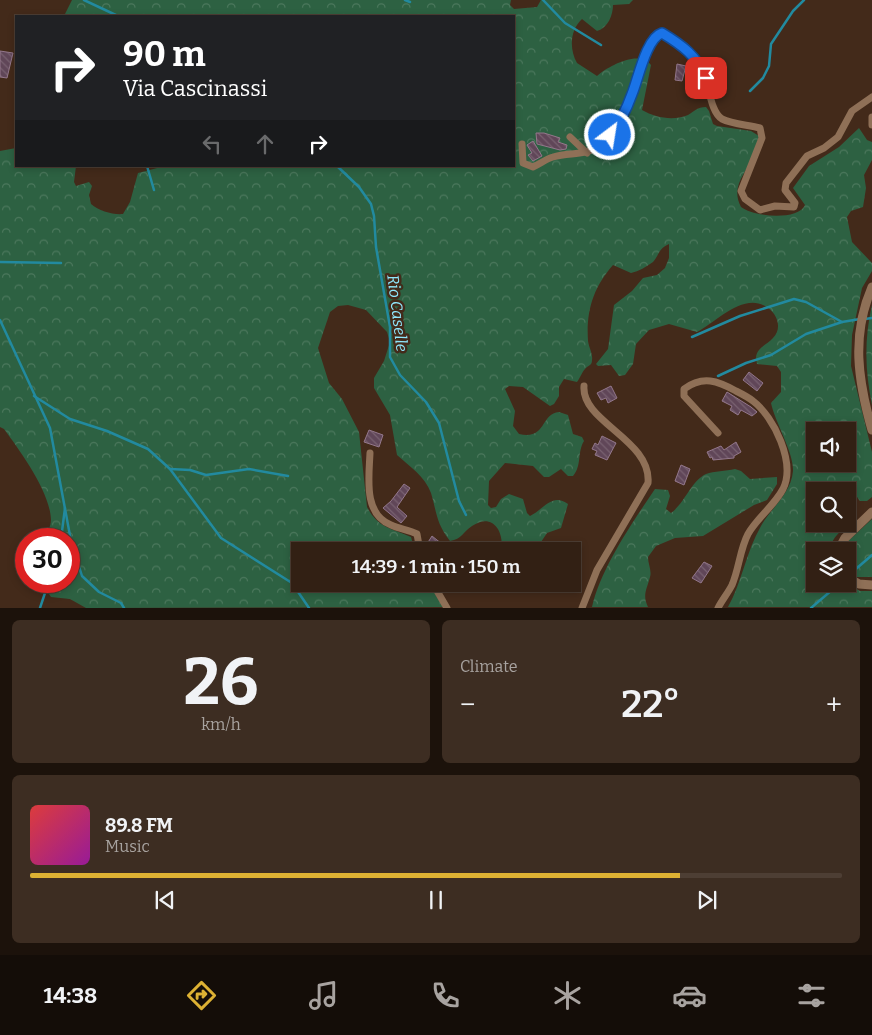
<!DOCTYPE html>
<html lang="en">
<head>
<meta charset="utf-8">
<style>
	:root { --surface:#322014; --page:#3d2d22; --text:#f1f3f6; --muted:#a8a3a0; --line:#4d3e34; --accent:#ddb133 }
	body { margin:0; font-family:Bitter,serif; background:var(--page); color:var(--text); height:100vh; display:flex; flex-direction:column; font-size:19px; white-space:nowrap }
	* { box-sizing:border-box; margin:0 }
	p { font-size:16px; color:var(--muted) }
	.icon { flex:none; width:28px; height:28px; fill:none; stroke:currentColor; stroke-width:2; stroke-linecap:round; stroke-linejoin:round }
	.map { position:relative; height:608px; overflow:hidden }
	.side { display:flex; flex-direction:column; gap:12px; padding:12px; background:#1c120b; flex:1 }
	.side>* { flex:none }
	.banner { position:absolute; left:15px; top:15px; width:500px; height:152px; border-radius:0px; box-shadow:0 2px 8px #0003,0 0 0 1px var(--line); background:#202124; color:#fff; overflow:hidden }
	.buttons { position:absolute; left:806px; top:422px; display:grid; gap:10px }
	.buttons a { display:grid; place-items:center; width:50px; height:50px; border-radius:0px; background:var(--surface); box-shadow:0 2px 8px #0003,0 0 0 1px var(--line); font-size:25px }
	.speed { position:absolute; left:15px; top:528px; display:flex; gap:10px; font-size:25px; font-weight:700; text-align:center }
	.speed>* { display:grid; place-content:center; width:65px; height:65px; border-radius:50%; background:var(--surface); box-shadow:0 2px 8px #0003,0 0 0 1px var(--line); line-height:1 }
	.speed .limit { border:8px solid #d22; background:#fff; color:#111 }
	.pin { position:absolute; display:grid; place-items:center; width:42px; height:42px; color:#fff; margin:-21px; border-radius:10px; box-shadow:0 2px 8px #0006 }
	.me { position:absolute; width:55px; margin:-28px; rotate:31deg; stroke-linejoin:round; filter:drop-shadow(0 0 4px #0008) }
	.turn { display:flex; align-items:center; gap:18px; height:105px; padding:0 25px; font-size:22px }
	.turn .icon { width:65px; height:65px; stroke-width:2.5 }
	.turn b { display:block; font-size:35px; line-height:42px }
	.lanes { display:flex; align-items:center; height:48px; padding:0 25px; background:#0003; justify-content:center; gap:25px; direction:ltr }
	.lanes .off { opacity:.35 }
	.big { font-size:38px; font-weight:600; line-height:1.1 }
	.side .tile { flex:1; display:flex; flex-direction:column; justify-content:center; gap:8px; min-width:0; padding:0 18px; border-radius:8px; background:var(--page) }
	.side .dial { align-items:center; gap:0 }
	.dial b { font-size:65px; line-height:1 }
	.song { display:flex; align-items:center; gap:15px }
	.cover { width:60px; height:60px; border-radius:8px; background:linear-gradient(135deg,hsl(0 70% 55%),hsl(300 70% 35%)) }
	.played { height:5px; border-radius:2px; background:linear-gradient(90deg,var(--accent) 80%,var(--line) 80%) }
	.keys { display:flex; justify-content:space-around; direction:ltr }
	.heat { display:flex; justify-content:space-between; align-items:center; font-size:28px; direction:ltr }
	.side .tiles { flex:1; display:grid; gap:12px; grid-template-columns:1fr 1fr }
	.tile:last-child { grid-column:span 2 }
	.trip { position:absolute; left:291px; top:542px; width:290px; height:50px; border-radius:0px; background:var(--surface); box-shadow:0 2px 8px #0003,0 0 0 1px var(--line); font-weight:600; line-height:50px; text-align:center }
	.tab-bar { display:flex; height:80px; justify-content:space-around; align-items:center; background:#140d08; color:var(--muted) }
	.tab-bar .icon { width:35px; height:35px }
	.tab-bar .active { color:var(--accent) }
	.tab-bar b { font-size:22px; color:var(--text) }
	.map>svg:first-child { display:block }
	.forest { fill:url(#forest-crowns); fill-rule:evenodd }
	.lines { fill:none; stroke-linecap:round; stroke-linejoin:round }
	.stream { stroke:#228a9f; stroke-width:2.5 }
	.building { fill:url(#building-back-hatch); stroke:#93778b }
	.minor { stroke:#8f7057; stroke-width:7 }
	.tertiary { stroke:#8f7057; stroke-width:9 }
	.route-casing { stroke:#114b97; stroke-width:12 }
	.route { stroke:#1a73e8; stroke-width:9 }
	.labels { text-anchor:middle; stroke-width:5; stroke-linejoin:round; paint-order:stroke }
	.water-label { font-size:16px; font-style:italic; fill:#8fe7fc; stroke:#432a1a }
</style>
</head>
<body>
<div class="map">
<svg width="872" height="608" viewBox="0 0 872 608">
	<defs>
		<pattern id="forest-crowns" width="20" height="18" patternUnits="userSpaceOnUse" patternTransform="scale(1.25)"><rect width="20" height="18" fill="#2d6142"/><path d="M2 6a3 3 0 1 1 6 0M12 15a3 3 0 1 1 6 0" fill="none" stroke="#4c785d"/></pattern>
		<pattern id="building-back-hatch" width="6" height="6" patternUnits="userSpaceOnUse" patternTransform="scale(1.25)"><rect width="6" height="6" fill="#604658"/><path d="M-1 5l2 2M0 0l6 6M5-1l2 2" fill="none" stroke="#786170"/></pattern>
	</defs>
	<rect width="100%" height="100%" fill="#432a1a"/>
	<g class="forest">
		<path d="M 72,0 L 511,0 L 510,5 L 514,9 L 537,7 L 541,0 L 633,0 L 629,4 L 613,5 C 613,15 608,28 597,31 L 582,19 C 570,30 569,49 577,63 L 597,76 C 608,66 640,49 651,65 L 642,110 C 656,118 673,121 688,115 C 695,111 697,107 706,107 L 709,111 L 713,124 L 717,126 L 751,131 L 759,136 C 757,143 756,149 753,156 C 746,174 730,186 741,207 C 754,217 798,221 805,205 L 793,188 L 809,166 L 839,147 L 859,128 L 867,140 L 872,142 L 872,160 L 864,175 L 866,188 L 863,207 L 851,211 L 847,217 L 852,242 L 872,263 L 872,271 L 862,288 L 852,335 L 851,366 L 872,452 L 872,497 L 867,501 L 860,501 C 853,491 848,482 834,482 L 829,491 L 815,491 L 815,524 L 848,524 L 848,517 L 854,522 C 842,529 831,537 830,551 L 815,551 L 815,584 L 847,584 L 860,591 L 872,591 L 872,607 L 728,607 C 742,582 746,552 761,526 C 771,508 791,494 793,471 C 794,453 775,422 771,403 L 781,392 L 781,372 L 777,366 L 757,364 C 756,359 755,355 759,350 C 763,345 769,343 773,338 C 783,328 777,312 765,306 C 742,293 715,323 697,332 L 669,324 L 649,330 L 636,344 L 633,364 L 625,375 L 619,376 L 611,365 L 598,366 L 596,364 L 608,349 L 614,305 L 632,291 L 643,278 L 657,275 L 665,268 L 669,258 L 669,244 C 659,248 659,255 653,262 C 646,267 639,271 631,273 L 613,265 C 593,288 586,311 588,341 C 589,348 593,354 592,360 C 592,366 588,365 585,369 C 582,372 580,378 577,382 L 564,379 L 559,387 L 559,396 L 554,404 L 550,406 L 523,387 L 509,386 L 505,389 L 515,411 L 513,426 L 519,434 C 547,440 540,414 559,412 L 568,415 L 573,434 L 582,437 L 584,441 C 577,452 582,466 573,476 L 568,476 L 561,469 L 549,477 L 544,477 L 533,466 L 505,463 L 489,481 L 488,505 L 491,508 L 496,507 L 501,499 L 509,494 L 523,499 L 527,513 L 530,516 C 543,510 552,492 568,504 L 561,528 L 547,533 L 535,551 L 501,551 C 505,531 492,512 472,526 C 463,532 462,539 450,541 C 436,523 437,513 431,493 C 425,476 409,466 397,455 L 390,415 L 374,388 L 374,378 L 384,361 L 390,342 L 387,332 L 366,310 L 348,305 L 338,306 L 330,312 L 318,348 L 329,383 L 342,399 L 359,432 L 367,507 C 378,528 391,528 411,537 L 415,551 L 300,551 L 300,584 L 429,584 L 443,607 L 86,608 L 70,599 L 51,597 L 40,581 L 69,581 L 69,539 L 45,539 C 47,533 51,526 51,520 C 50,491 20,451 4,429 L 0,427 L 0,151 L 16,148 L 16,166 L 76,166 L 74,182 L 76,186 L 89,182 L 92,186 L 89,195 L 91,204 C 99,211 113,215 123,214 L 130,202 L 138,173 L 161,167 L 514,166 L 514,16 L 64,16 ZM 815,431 L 848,431 L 848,464 L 815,464 Z"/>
		<path d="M 872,305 L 872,405 C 865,371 864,339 872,305 Z"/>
		<path d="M 735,469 L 741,471 L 750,479 L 777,477 L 777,484 L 767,500 L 754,505 L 703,536 L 675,538 L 656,546 L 648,557 C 648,564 652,571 650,577 C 647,589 642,595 648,607 L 592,607 C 601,568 632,523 655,489 L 668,490 L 670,496 L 666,509 L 671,513 C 685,503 691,481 706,474 C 714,471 726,471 735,469 Z"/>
		<path d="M 872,519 L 872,577 L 857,577 L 848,573 L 848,551 L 843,551 L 845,544 Z"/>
	</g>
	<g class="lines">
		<g class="stream">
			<path d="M 84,0 L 118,16"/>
			<path d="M 405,0 L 410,2"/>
			<path d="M 543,0 L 565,23 L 601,45"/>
			<path d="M 750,91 L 763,78 L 769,66 L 771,44 L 793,11 L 804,0"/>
			<path d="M 147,166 L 154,190"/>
			<path d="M 337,166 L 359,187 L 371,204 L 374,216 L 376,247 L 390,327 L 390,357 L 400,375 L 426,402 L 439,423 L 459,501 L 466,515"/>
			<path d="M 0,262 L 61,263"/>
			<path d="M 865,319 L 872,318"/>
			<path d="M 0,320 L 50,428 L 71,541 L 82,576 L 99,592 L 121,603 L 124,608"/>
			<path d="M 692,337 L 740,316 L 794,299 L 806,302 L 842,322 L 860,319"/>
			<path d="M 718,376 L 746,363 L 771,355 L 806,334 L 842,322"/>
			<path d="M 34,396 L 70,419 L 107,431 L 148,449 L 170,469 L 221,538 L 292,583 L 309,608"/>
			<path d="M 170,469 L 190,470 L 206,475 L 249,469 L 288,476"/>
			<path d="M 61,539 L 65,508"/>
			<path d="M 849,575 L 872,555"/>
			<path d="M 40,608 L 49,581"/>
			<path d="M 811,608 L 839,584"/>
		</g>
	</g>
	<g class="building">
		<path d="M 0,51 L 13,53 L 7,78 L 0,77 Z"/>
		<path d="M 677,64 L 686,66 L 682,81 L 675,80 Z"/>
		<path d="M 536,133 L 544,133 L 560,138 L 558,142 L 567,145 L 566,149 L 560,150 L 537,144 Z"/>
		<path d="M 533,141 L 542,156 L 533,161 L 528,155 L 532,153 L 527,145 Z"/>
		<path d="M 749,372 L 763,383 L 757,391 L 743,380 Z"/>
		<path d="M 611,386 L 617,398 L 608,403 L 606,398 L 601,400 L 597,393 Z"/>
		<path d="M 727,392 L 751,407 L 757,412 L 752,416 L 741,410 L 738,415 L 730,410 L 732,406 L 722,401 Z"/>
		<path d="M 369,430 L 383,435 L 379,447 L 364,442 Z"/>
		<path d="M 602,436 L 616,443 L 607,460 L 595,455 L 597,451 L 592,449 L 595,443 L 598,445 Z"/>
		<path d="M 736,442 L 741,452 L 734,456 L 734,458 L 713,460 L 712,457 L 710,458 L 707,452 L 721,446 L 724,450 Z"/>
		<path d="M 681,465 L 690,469 L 684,485 L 675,481 Z"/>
		<path d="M 404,484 L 410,488 L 397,507 L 407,516 L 401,523 L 383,508 L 391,501 Z"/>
		<path d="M 432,536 L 442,544 L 436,551 L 430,551 L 425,547 Z"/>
		<path d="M 704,562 L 712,566 L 701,583 L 692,578 Z"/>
	</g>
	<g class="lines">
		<g class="minor">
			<path d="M 872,117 L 872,125"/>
			<path d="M 570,137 L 587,153"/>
			<path d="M 522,144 L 523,163 L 533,167 C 540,164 546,159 553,157 C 569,152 584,156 597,147 C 636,120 630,67 658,33 L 662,33 C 677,42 690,50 700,65 C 709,79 709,111 722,119 C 732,124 749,125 760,128 L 762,138 L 741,191 L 745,199 L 760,210 L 775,206 L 794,207 L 795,203 L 785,190 L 786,183 L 807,156 L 824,148 L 838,137 L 852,111 L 872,97"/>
			<path d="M 370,453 C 369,477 363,514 391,525 C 400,529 409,530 417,534 L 420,551"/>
			<path d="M 433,584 L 447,608"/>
			<path d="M 582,608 L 597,570 L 648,483 C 652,440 581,422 584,386"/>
			<path d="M 718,608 C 722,600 728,593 732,585 C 739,569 740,549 748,534 C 757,518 774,506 783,489 C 796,463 774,417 753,401 C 748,397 742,394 736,391 C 718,381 703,375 684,389 L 684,396 L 718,433"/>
		</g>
		<g class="tertiary">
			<path d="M 872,287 C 851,335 858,381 872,430"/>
			<path d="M 838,551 L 845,538 L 872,512"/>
			<path d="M 848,578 L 859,584 L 872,585"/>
		</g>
	</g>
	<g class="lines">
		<defs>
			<path id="route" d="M 610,135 C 620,123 627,108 632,94 C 638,80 646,38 662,33 C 682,45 697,56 706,78"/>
		</defs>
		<use href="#route" class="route-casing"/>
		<use href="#route" class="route"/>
	</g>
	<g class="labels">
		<g class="water-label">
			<text transform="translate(398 313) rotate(83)" y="6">Rio Caselle</text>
		</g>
	</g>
</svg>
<div class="buttons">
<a><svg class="icon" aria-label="sound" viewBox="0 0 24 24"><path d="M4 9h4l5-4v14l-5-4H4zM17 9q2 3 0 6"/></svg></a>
<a><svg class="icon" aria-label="search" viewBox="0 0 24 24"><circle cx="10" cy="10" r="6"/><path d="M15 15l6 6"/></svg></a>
<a><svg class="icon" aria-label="layers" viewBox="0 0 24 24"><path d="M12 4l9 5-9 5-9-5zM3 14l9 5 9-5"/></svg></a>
</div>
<div class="speed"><div class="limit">30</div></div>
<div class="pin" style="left:706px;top:78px;background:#d93025"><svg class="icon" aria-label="arrive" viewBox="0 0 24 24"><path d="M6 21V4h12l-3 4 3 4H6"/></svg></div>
<svg class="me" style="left:610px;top:135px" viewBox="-20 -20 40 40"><circle r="17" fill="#1a73e8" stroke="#fff" stroke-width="3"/><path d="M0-11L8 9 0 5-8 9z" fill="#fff"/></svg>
<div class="trip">14:39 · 1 min · 150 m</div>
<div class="banner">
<div class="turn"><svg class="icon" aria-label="right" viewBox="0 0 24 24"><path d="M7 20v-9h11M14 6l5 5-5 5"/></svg><div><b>90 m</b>Via Cascinassi</div></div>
<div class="lanes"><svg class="icon off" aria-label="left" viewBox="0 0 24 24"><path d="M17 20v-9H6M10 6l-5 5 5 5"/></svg><svg class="icon off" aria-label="ahead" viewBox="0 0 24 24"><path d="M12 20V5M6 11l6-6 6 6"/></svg><svg class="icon" aria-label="right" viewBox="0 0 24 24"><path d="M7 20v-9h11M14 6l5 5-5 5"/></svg></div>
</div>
</div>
<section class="side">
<div class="tiles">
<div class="tile dial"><b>26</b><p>km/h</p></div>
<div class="tile"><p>Climate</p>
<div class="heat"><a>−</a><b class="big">22°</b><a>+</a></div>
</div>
<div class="tile">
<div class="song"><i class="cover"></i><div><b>89.8 FM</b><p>Music</p></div></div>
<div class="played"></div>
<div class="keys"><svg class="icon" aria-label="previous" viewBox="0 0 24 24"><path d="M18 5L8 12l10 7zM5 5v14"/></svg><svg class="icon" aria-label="pause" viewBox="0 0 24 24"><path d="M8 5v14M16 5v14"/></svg><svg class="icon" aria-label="next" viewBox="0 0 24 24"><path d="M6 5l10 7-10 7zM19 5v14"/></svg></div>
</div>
</div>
</section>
<nav class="tab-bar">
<b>14:38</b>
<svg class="icon active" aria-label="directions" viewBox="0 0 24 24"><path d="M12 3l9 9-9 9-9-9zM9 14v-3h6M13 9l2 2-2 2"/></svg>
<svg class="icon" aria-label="music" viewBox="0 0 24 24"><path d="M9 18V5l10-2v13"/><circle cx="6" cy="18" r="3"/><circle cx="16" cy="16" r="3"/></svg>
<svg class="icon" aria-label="phone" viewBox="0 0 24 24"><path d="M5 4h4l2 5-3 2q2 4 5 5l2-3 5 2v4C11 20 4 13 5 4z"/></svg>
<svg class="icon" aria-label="climate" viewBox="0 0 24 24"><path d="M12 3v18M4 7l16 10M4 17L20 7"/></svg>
<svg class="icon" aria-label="car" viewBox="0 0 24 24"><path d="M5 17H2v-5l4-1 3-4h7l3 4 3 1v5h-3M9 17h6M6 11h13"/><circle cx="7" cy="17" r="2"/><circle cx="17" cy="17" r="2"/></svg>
<svg class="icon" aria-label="filters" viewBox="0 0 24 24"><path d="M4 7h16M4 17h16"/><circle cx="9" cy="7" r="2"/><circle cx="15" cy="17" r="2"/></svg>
</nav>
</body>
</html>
